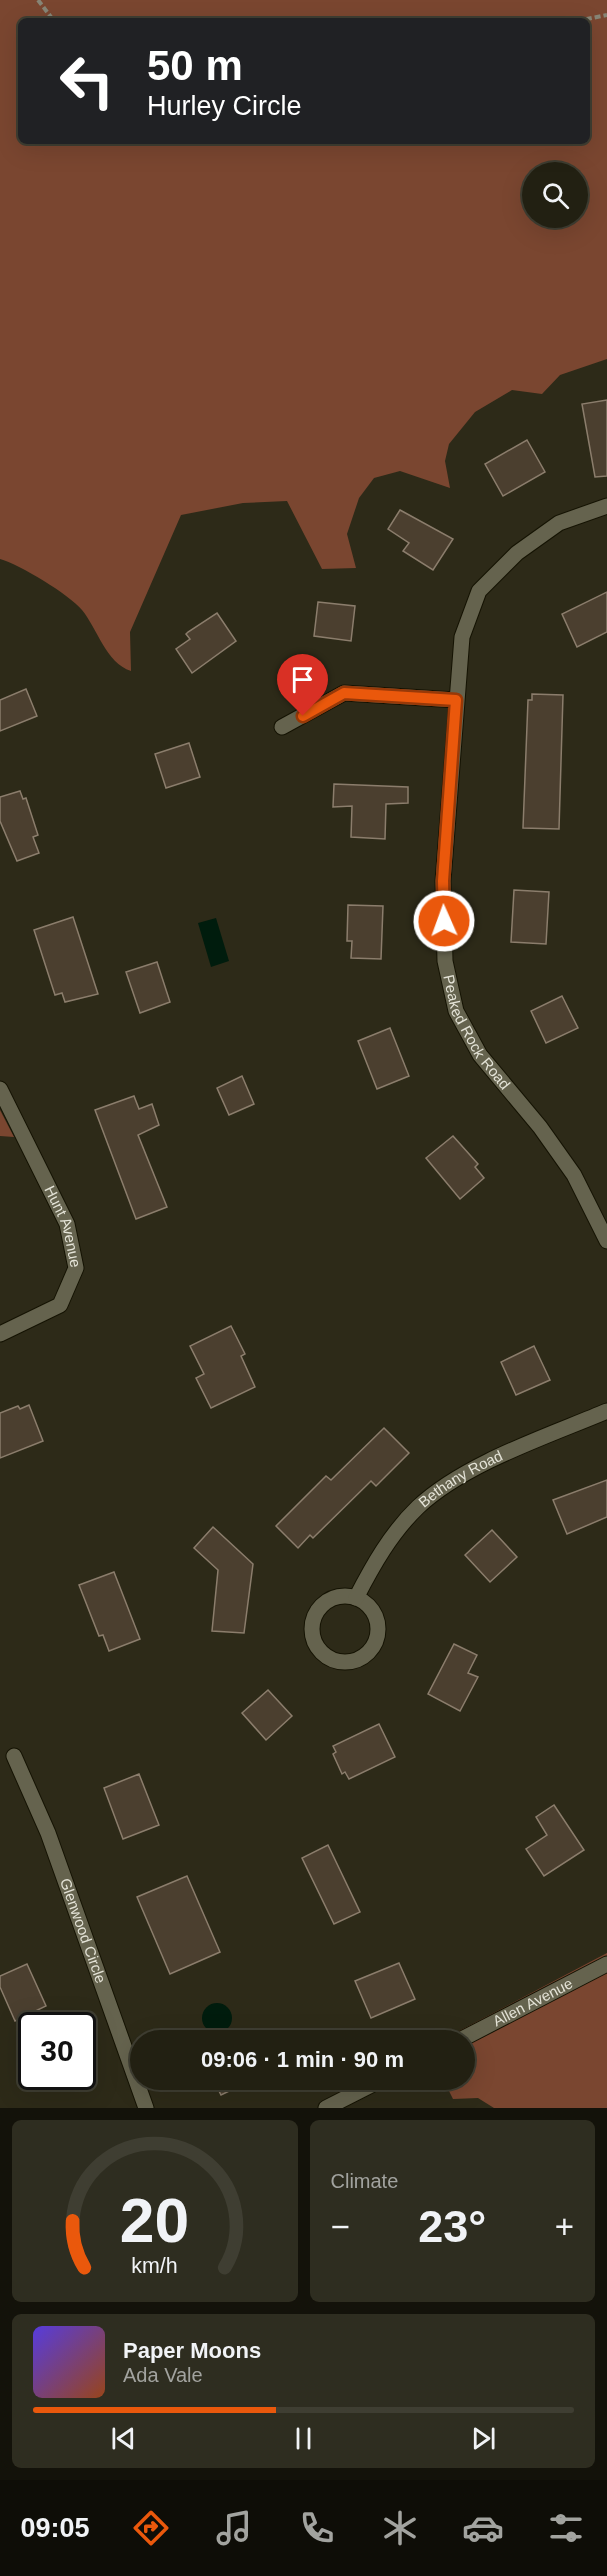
<!DOCTYPE html>
<html lang="en">
<head>
<meta charset="utf-8">
<style>
	:root { --surface:#222012; --page:#2e2d20; --text:#f1f3f6; --muted:#a2a39f; --line:#3f3e32; --accent:#ea580c }
	body { margin:0; font-family:Helvetica,sans-serif; background:var(--page); color:var(--text); height:100vh; display:flex; flex-direction:column; font-size:22px; white-space:nowrap }
	* { box-sizing:border-box; margin:0 }
	p { font-size:20px; color:var(--muted) }
	.icon { flex:none; width:33px; height:33px; fill:none; stroke:currentColor; stroke-width:2; stroke-linecap:round; stroke-linejoin:round }
	.map { position:relative; height:2108px; overflow:hidden }
	.sheet { display:flex; flex-direction:column; gap:12px; padding:12px; background:#13120a; flex:1 }
	.sheet>* { flex:none }
	.banner { position:absolute; left:18px; top:18px; width:572px; height:126px; border-radius:9px; box-shadow:0 6px 24px #0002,0 0 0 2px var(--line); background:#202124; color:#fff; overflow:hidden }
	.fabs { position:absolute; left:522px; top:162px; display:grid; gap:12px }
	.fabs a { display:grid; place-items:center; width:66px; height:66px; border-radius:50%; background:var(--surface); box-shadow:0 6px 24px #0002,0 0 0 2px var(--line); font-size:30px }
	.speed { position:absolute; left:18px; top:2012px; display:flex; gap:12px; font-size:30px; font-weight:700; text-align:center }
	.speed>* { display:grid; place-content:center; width:78px; height:78px; border-radius:50%; background:var(--surface); box-shadow:0 6px 24px #0002,0 0 0 2px var(--line); line-height:1 }
	.speed .limit { border:3px solid #111; border-radius:9px; background:#fff; color:#111 }
	.pin { position:absolute; display:grid; place-items:center; width:51px; height:51px; color:#fff; margin:-62px -26px; border-radius:50% 50% 50% 0; rotate:-45deg; box-shadow:0 0 6px #0007 }
	.pin .icon { rotate:45deg }
	.me { position:absolute; width:66px; margin:-33px; rotate:358deg; stroke-linejoin:round; filter:drop-shadow(0 0 4px #0008) }
	.turn { display:flex; align-items:center; gap:21px; height:126px; padding:0 30px; font-size:27px }
	.turn .icon { width:78px; height:78px; stroke-width:2.5 }
	.turn b { display:block; font-size:42px; line-height:51px }
	.big { font-size:45px; font-weight:800; line-height:1.1 }
	.sheet .tile { flex:1; display:flex; flex-direction:column; justify-content:center; gap:9px; min-width:0; padding:0 21px; border-radius:9px; background:var(--page) }
	.sheet .dial { align-items:center; gap:0 }
	.dial svg { height:156px; overflow:visible; fill:none; stroke:var(--line); stroke-width:7; stroke-linecap:round; text-anchor:middle }
	.dial text { fill:var(--text); stroke:none }
	.song { display:flex; align-items:center; gap:18px }
	.cover { width:72px; height:72px; border-radius:9px; background:linear-gradient(135deg,hsl(250 70% 55%),hsl(20 70% 35%)) }
	.played { height:6px; border-radius:3px; background:linear-gradient(90deg,var(--accent) 45%,var(--line) 45%) }
	.keys { display:flex; justify-content:space-around; direction:ltr }
	.heat { display:flex; justify-content:space-between; align-items:center; font-size:33px; direction:ltr }
	.sheet .tiles { flex:1; display:grid; gap:12px; grid-template-columns:1fr 1fr }
	.tile:last-child { grid-column:span 2 }
	.trip { position:absolute; left:130px; top:2030px; width:345px; height:60px; border-radius:30px; background:var(--surface); box-shadow:0 6px 24px #0002,0 0 0 2px var(--line); font-weight:800; line-height:60px; text-align:center }
	.dock { display:flex; height:96px; justify-content:space-around; align-items:center; background:#0e0d07; color:var(--muted) }
	.dock .icon { width:42px; height:42px }
	.dock .current { color:var(--accent) }
	.dock b { font-size:27px; color:var(--text) }
	.map>svg:first-child { display:block }
	.forest { fill:#7a4630; fill-rule:evenodd }
	.water { fill:#001c0d }
	.building { fill:#4b3f2f; stroke:#8b7d6c; stroke-width:1.5 }
	.lines { fill:none; stroke-linecap:round; stroke-linejoin:round }
	.street-casing { stroke:#151303; stroke-width:17 }
	.path { stroke:#878576; stroke-width:4; stroke-dasharray:6 3; stroke-linecap:butt }
	.street { stroke:#65634e; stroke-width:15 }
	.route-casing { stroke:#983908; stroke-width:15 }
	.route { stroke:#ea580c; stroke-width:10 }
	.labels { text-anchor:middle; stroke-width:6; stroke-linejoin:round; paint-order:stroke }
	.street-label { font-size:15px; fill:#e4e3d7; stroke:#2d2a18 }
</style>
</head>
<body>
<div class="map">
<svg width="607" height="2108" viewBox="0 0 607 2108">
	<rect width="100%" height="100%" fill="#2d2a18"/>
	<g class="forest">
		<path d="M 0,0 L 607,0 L 607,359 L 560,375 L 542,394 L 512,390 L 475,412 L 449,444 L 445,461 L 450,488 L 400,471 L 374,478 L 359,498 L 347,534 L 356,568 L 322,569 L 287,501 L 243,503 L 181,515 L 130,632 L 131,671 C 106,663 97,628 82,610 C 70,595 19,564 0,559 ZM 21,21 L 586,21 L 586,141 L 21,141 ZM 578,172 L 578,218 L 532,218 L 532,172 Z"/>
		<path d="M 0,1110 L 14,1137 L 0,1136 Z"/>
		<path d="M 607,1953 L 607,2108 L 494,2108 L 478,2098 L 453,2099 L 443,2079 L 465,2079 L 465,2040 L 442,2040 Z"/>
	</g>
	<g class="water">
		<path d="M 216,918 L 229,961 L 211,967 L 198,923 Z"/>
		<circle cx="217" cy="2018" r="15"/>
	</g>
	<g class="building">
		<path d="M 607,400 L 607,476 L 595,477 L 582,404 Z"/>
		<path d="M 527,440 L 545,472 L 503,496 L 485,464 Z"/>
		<path d="M 400,510 L 453,539 L 433,570 L 403,551 L 409,543 L 388,529 Z"/>
		<path d="M 607,592 L 607,632 L 577,647 L 562,614 Z"/>
		<path d="M 318,602 L 355,606 L 351,641 L 314,636 Z"/>
		<path d="M 217,613 L 236,641 L 192,673 L 176,649 L 190,639 L 186,634 L 188,632 Z"/>
		<path d="M 26,689 L 37,716 L 0,731 L 0,700 Z"/>
		<path d="M 532,694 L 563,695 L 559,829 L 523,828 L 528,700 L 532,700 Z"/>
		<path d="M 189,743 L 200,777 L 166,788 L 155,754 Z"/>
		<path d="M 334,784 L 408,787 L 408,803 L 386,804 L 385,839 L 351,837 L 352,806 L 333,807 Z"/>
		<path d="M 20,791 L 23,799 L 26,798 L 38,835 L 33,837 L 39,853 L 17,861 L 0,821 L 0,797 Z"/>
		<path d="M 514,890 L 549,892 L 546,944 L 511,942 Z"/>
		<path d="M 348,905 L 383,906 L 381,959 L 351,958 L 352,941 L 347,941 Z"/>
		<path d="M 73,917 L 98,994 L 65,1002 L 62,993 L 55,995 L 34,930 Z"/>
		<path d="M 157,962 L 170,1002 L 140,1013 L 126,972 Z"/>
		<path d="M 562,996 L 578,1028 L 546,1043 L 531,1011 Z"/>
		<path d="M 390,1028 L 409,1076 L 377,1089 L 358,1041 Z"/>
		<path d="M 242,1076 L 254,1104 L 229,1115 L 217,1088 Z"/>
		<path d="M 134,1096 L 139,1109 L 152,1104 L 159,1125 L 138,1135 L 167,1207 L 136,1219 L 95,1110 Z"/>
		<path d="M 453,1136 L 478,1164 L 475,1167 L 484,1178 L 460,1199 L 426,1158 Z"/>
		<path d="M 231,1326 L 245,1354 L 241,1356 L 255,1387 L 211,1408 L 196,1378 L 204,1374 L 190,1346 Z"/>
		<path d="M 534,1346 L 550,1380 L 516,1395 L 501,1362 Z"/>
		<path d="M 29,1405 L 43,1441 L 0,1458 L 0,1413 L 18,1406 L 20,1409 Z"/>
		<path d="M 384,1428 L 409,1453 L 376,1486 L 371,1481 L 313,1538 L 310,1535 L 298,1548 L 276,1526 L 326,1476 L 331,1480 Z"/>
		<path d="M 607,1480 L 607,1517 L 567,1534 L 553,1500 Z"/>
		<path d="M 213,1527 L 253,1564 L 244,1633 L 212,1631 L 218,1570 L 194,1548 Z"/>
		<path d="M 492,1530 L 517,1557 L 490,1582 L 465,1555 Z"/>
		<path d="M 114,1572 L 140,1639 L 109,1651 L 103,1635 L 99,1636 L 79,1585 Z"/>
		<path d="M 454,1644 L 477,1655 L 468,1673 L 478,1677 L 460,1711 L 428,1694 Z"/>
		<path d="M 268,1690 L 292,1716 L 266,1740 L 242,1713 Z"/>
		<path d="M 379,1724 L 395,1757 L 349,1779 L 345,1772 L 342,1774 L 333,1754 L 336,1752 L 333,1746 Z"/>
		<path d="M 139,1774 L 159,1825 L 123,1839 L 104,1788 Z"/>
		<path d="M 554,1805 L 584,1850 L 544,1876 L 526,1849 L 547,1835 L 536,1817 Z"/>
		<path d="M 328,1845 L 360,1912 L 334,1924 L 302,1858 Z"/>
		<path d="M 187,1876 L 220,1952 L 170,1974 L 137,1897 Z"/>
		<path d="M 399,1963 L 415,1999 L 371,2018 L 355,1981 Z"/>
		<path d="M 27,1964 L 46,2006 L 15,2021 L 0,1987 L 0,1976 Z"/>
		<path d="M 213,2079 L 254,2079 L 221,2095 Z"/>
	</g>
	<g class="lines">
		<defs>
			<g id="street">
				<path id="s1" d="M 607,506 L 559,523 L 517,553 L 479,591 L 462,637 L 443,881 L 445,961 L 456,1011 L 480,1055 L 540,1127 L 574,1175 L 607,1241"/>
				<path d="M 282,727 L 344,693 L 456,700"/>
				<path id="s2" d="M 0,1089 L 67,1224 L 76,1268 L 60,1305 L 0,1334"/>
				<circle cx="345" cy="1629" r="33"/>
				<path id="s3" d="M 356,1598 C 373,1565 391,1533 418,1507 C 465,1463 548,1436 607,1411"/>
				<path id="s4" d="M 14,1756 L 48,1833 L 146,2108"/>
				<path id="s5" d="M 460,2040 L 607,1964"/>
				<path d="M 326,2108 L 383,2079"/>
			</g>
		</defs>
		<use href="#street" class="street-casing"/>
		<g class="path">
			<path d="M 38,0 L 54,21"/>
			<path d="M 577,21 L 607,15"/>
		</g>
		<use href="#street" class="street"/>
	</g>
	<g class="lines">
		<defs>
			<path id="route" d="M 303,716 L 344,693 L 456,700 L 443,881 L 444,921"/>
		</defs>
		<use href="#route" class="route-casing"/>
		<use href="#route" class="route"/>
	</g>
	<g class="labels">
		<g class="street-label">
			<text dy="5" stroke="none"><textPath href="#s1" startOffset="609">Peaked Rock Road</textPath></text>
			<text dy="5" stroke="none"><textPath href="#s2" startOffset="152">Hunt Avenue</textPath></text>
			<text dy="5" stroke="none"><textPath href="#s3" startOffset="162">Bethany Road</textPath></text>
			<text dy="5" stroke="none"><textPath href="#s4" startOffset="188">Glenwood Circle</textPath></text>
			<text dy="5" stroke="none"><textPath href="#s5" startOffset="82">Allen Avenue</textPath></text>
		</g>
	</g>
</svg>
<div class="fabs">
<a><svg class="icon" aria-label="search" viewBox="0 0 24 24"><circle cx="10" cy="10" r="6"/><path d="M15 15l6 6"/></svg></a>
</div>
<div class="speed"><div class="limit">30</div></div>
<div class="pin" style="left:303px;top:716px;background:#d93025"><svg class="icon" aria-label="arrive" viewBox="0 0 24 24"><path d="M6 21V4h12l-3 4 3 4H6"/></svg></div>
<svg class="me" style="left:444px;top:921px" viewBox="-20 -20 40 40"><circle r="17" fill="#ea580c" stroke="#fff" stroke-width="3"/><path d="M0-11L8 9 0 5-8 9z" fill="#fff"/></svg>
<div class="trip">09:06 · 1 min · 90 m</div>
<div class="banner">
<div class="turn"><svg class="icon" aria-label="left" viewBox="0 0 24 24"><path d="M17 20v-9H6M10 6l-5 5 5 5"/></svg><div><b>50 m</b>Hurley Circle</div></div>
</div>
</div>
<section class="sheet">
<div class="tiles">
<div class="tile dial"><svg viewBox="0 0 100 80">
<path d="M14 69A42 42 0 1 1 86 69"/>
<path d="M14 69A42 42 0 0 1 8 45" stroke="#ea580c"/>
<text x="50" y="56" font-size="32" font-weight="700">20</text>
<text x="50" y="72" font-size="11">km/h</text>
</svg></div>
<div class="tile"><p>Climate</p>
<div class="heat"><a>−</a><b class="big">23°</b><a>+</a></div>
</div>
<div class="tile">
<div class="song"><i class="cover"></i><div><b>Paper Moons</b><p>Ada Vale</p></div></div>
<div class="played"></div>
<div class="keys"><svg class="icon" aria-label="previous" viewBox="0 0 24 24"><path d="M18 5L8 12l10 7zM5 5v14"/></svg><svg class="icon" aria-label="pause" viewBox="0 0 24 24"><path d="M8 5v14M16 5v14"/></svg><svg class="icon" aria-label="next" viewBox="0 0 24 24"><path d="M6 5l10 7-10 7zM19 5v14"/></svg></div>
</div>
</div>
</section>
<nav class="dock">
<b>09:05</b>
<svg class="icon current" aria-label="directions" viewBox="0 0 24 24"><path d="M12 3l9 9-9 9-9-9zM9 14v-3h6M13 9l2 2-2 2"/></svg>
<svg class="icon" aria-label="music" viewBox="0 0 24 24"><path d="M9 18V5l10-2v13"/><circle cx="6" cy="18" r="3"/><circle cx="16" cy="16" r="3"/></svg>
<svg class="icon" aria-label="phone" viewBox="0 0 24 24"><path d="M5 4h4l2 5-3 2q2 4 5 5l2-3 5 2v4C11 20 4 13 5 4z"/></svg>
<svg class="icon" aria-label="climate" viewBox="0 0 24 24"><path d="M12 3v18M4 7l16 10M4 17L20 7"/></svg>
<svg class="icon" aria-label="car" viewBox="0 0 24 24"><path d="M5 17H2v-5l4-1 3-4h7l3 4 3 1v5h-3M9 17h6M6 11h13"/><circle cx="7" cy="17" r="2"/><circle cx="17" cy="17" r="2"/></svg>
<svg class="icon" aria-label="filters" viewBox="0 0 24 24"><path d="M4 7h16M4 17h16"/><circle cx="9" cy="7" r="2"/><circle cx="15" cy="17" r="2"/></svg>
</nav>
</body>
</html>
